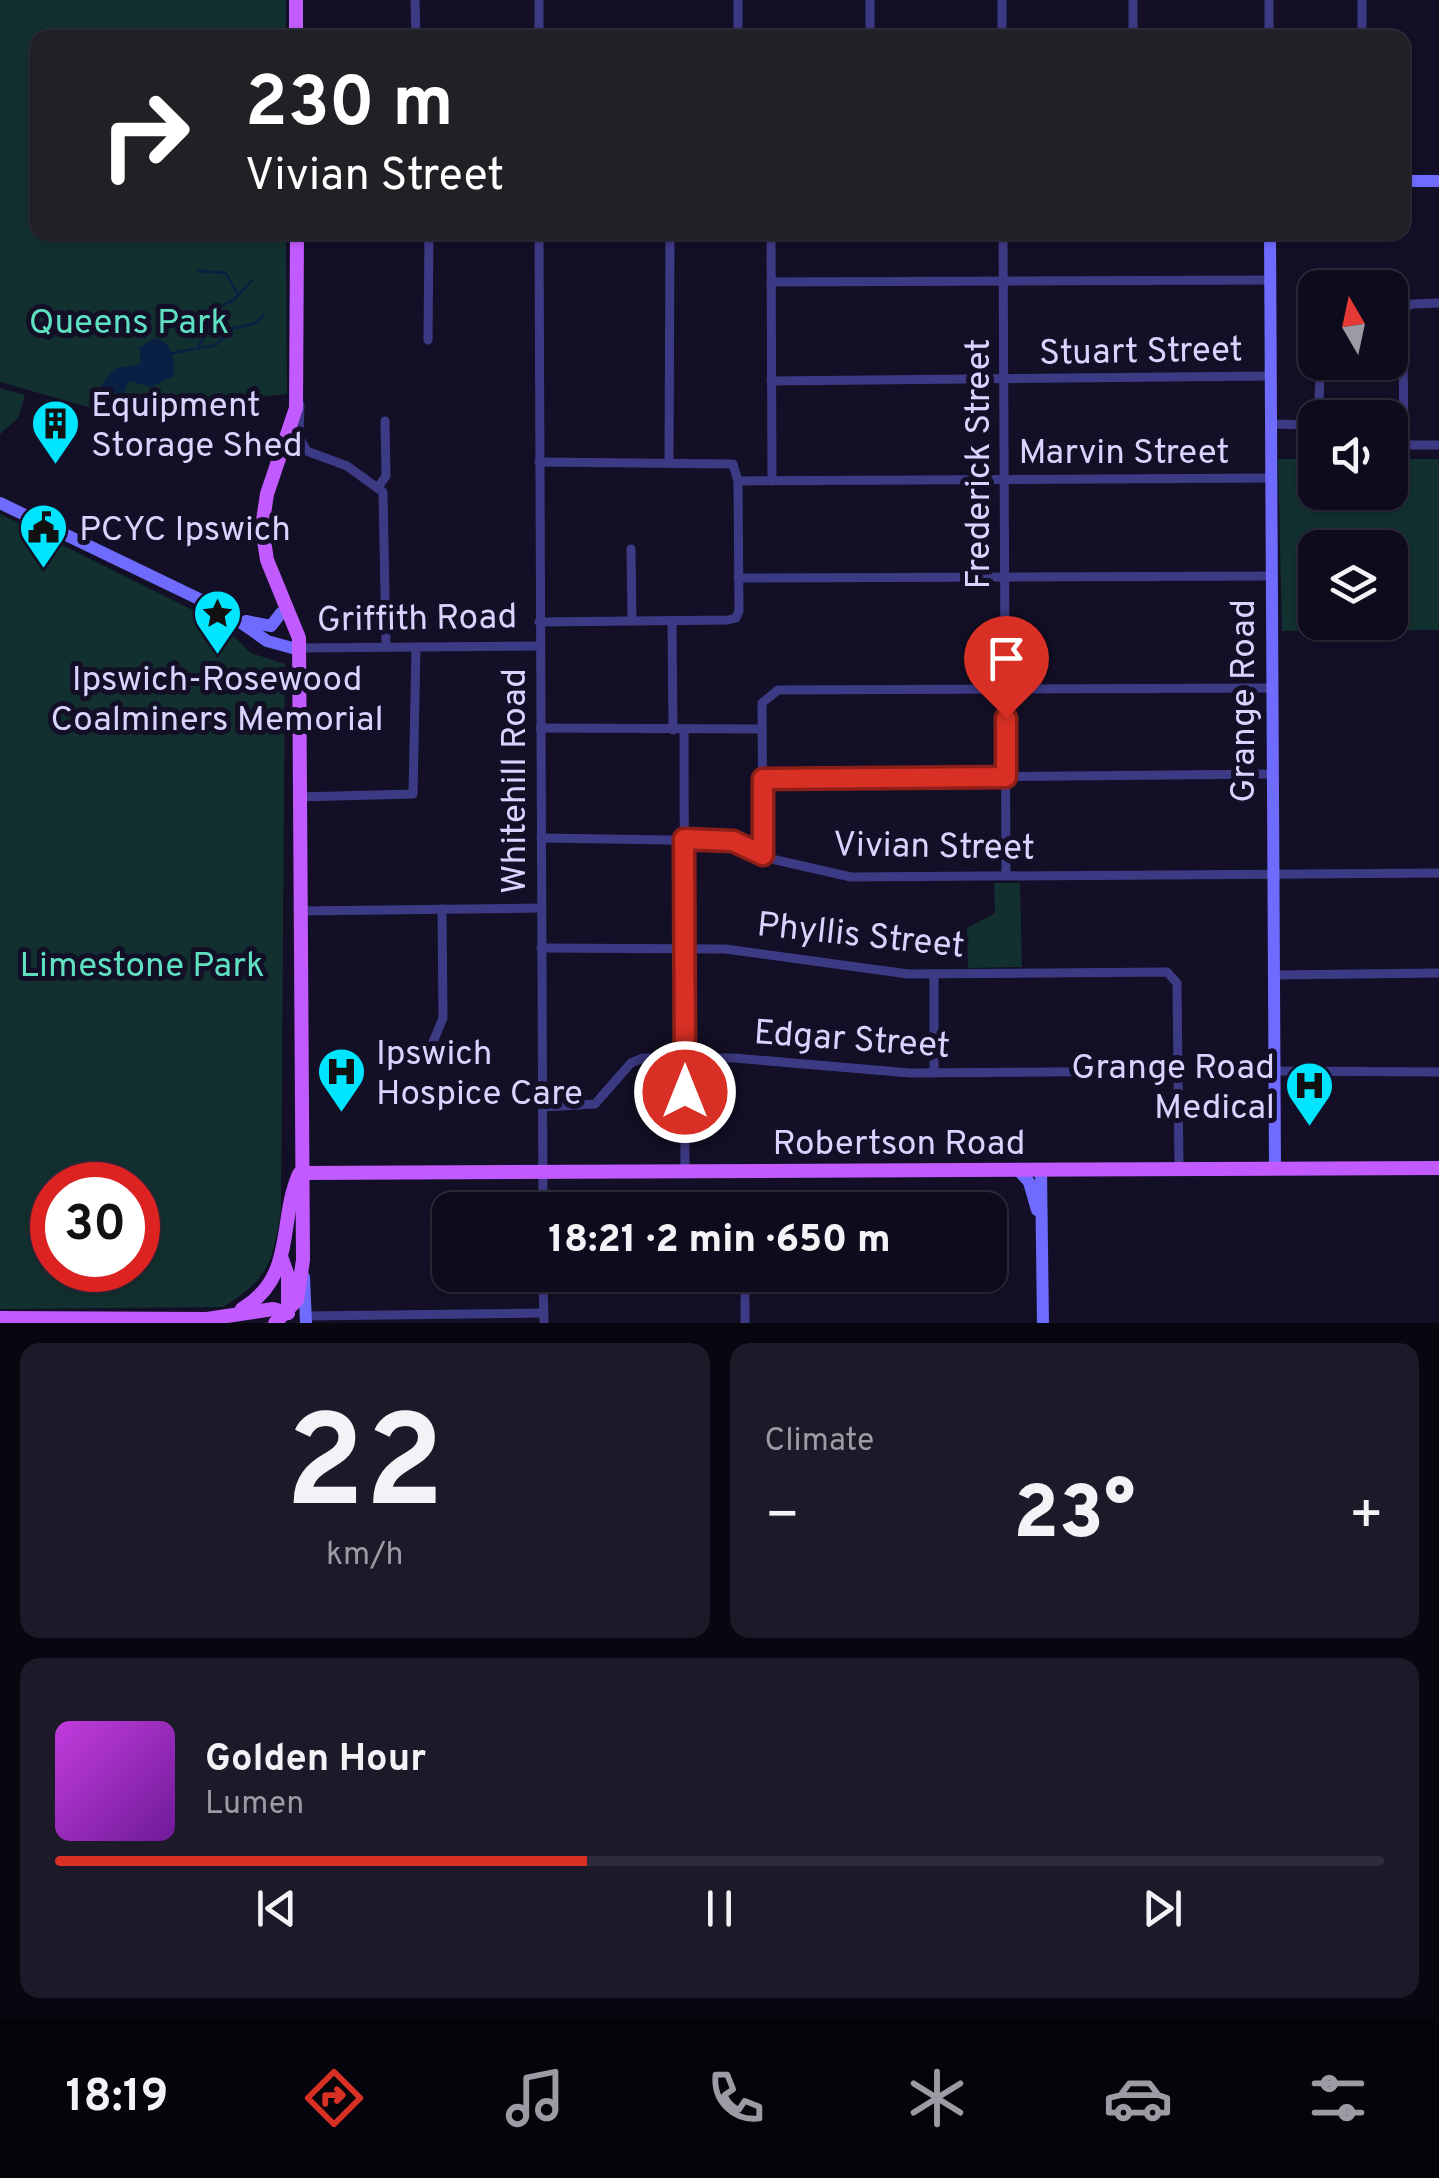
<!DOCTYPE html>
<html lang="en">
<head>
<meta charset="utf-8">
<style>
	:root { --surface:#0e0b1c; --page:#1c1929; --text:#f1f3f6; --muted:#9b9ba3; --line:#2e2b3b; --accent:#d93025 }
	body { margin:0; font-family:Overpass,sans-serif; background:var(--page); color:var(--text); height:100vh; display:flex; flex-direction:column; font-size:38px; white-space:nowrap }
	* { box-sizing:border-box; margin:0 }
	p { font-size:32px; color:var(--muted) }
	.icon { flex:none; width:55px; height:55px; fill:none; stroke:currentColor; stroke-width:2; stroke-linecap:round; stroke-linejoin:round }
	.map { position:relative; height:1323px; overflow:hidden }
	.panel { display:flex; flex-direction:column; gap:20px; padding:20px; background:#08060f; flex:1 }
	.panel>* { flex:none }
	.guide { position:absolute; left:30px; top:30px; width:1380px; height:210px; border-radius:20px; box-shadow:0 2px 8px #0004,0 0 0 2px var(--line); background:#202124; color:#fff; overflow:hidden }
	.needle { width:65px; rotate:351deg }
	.buttons { position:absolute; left:1298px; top:270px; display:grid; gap:20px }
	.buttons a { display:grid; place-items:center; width:110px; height:110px; border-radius:20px; background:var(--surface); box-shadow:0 2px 8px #0004,0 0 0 2px var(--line); font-size:50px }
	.speed { position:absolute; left:30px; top:1162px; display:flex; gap:20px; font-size:50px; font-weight:700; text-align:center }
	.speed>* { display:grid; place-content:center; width:130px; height:130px; border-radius:50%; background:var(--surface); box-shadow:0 2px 8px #0004,0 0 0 2px var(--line); line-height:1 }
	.speed .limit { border:15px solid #d22; background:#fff; color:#111 }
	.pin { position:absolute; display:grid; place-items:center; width:85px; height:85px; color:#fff; margin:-102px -42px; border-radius:50% 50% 50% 0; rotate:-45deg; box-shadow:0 0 10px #0007 }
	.pin .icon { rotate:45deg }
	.me { position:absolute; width:110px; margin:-55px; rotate:0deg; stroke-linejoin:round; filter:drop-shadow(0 0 8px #0008) }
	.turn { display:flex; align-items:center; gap:35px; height:210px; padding:0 50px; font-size:45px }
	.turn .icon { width:130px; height:130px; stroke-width:2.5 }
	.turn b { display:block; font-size:70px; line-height:85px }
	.big { font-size:75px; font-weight:800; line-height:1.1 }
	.panel .widget { flex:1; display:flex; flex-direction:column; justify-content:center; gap:15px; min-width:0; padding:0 35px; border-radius:20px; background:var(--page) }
	.panel .dial { align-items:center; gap:0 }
	.dial b { font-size:130px; line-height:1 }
	.song { display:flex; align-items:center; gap:30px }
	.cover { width:120px; height:120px; border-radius:15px; background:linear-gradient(135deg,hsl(290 70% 55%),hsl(280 70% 35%)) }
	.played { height:10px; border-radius:5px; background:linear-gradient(90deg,var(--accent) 40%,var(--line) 40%) }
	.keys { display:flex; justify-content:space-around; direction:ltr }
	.heat { display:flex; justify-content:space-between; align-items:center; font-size:55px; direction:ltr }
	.panel .tiles { flex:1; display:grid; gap:20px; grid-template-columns:1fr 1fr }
	.widget:last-child { grid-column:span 2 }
	.trip { position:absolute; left:432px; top:1192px; width:575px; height:100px; border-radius:20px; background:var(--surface); box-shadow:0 2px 8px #0004,0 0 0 2px var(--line); font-weight:800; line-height:100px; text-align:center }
	.tabs { display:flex; height:160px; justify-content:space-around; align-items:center; background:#06040b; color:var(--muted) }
	.tabs .icon { width:70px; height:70px }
	.tabs .current { color:var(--accent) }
	.tabs b { font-size:45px; color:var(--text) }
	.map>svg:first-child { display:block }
	.green { fill:#12302f; fill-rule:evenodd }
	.water { fill:#0a1f44 }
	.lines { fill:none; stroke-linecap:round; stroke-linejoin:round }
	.stream { stroke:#0a1f44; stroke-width:2.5 }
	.street { stroke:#3d3a85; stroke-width:9 }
	.secondary { stroke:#6f6bff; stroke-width:12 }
	.primary { stroke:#c25bff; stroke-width:14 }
	.route-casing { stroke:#8d1f18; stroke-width:25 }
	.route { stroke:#d93025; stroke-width:18 }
	.labels { text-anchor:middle; stroke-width:10; stroke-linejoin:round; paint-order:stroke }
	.park-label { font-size:35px; fill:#5fe0c0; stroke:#130f26 }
	.street-label { font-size:35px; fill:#d9d4ff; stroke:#130f26 }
	.poi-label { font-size:35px; fill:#d9d4ff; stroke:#130f26; text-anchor:start }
</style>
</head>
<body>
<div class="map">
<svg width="1439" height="1323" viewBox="0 0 1439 1323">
	<rect width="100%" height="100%" fill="#130f26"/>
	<g class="green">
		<path d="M 0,0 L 286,0 L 286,37 L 38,38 L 38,232 L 286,233 L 287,394 L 109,413 L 0,382 Z"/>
		<path d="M 0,388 L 25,395 L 18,418 L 0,434 Z"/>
		<path d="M 1278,459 L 1315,459 L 1315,492 L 1390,492 L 1390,459 L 1439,459 L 1439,630 L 1282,631 ZM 1315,548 L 1390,548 L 1390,622 L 1315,622 Z"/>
		<path d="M 0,514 L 221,624 L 251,653 L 285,664 L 281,1211 C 272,1263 270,1278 223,1307 L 0,1309 ZM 52,1185 L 138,1185 L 138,1270 L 52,1270 Z"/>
		<path d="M 994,883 L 1020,883 L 1022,967 L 968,968 L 967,928 L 995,913 Z"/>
	</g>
	<path class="water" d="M 155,338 C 173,343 175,360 174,376 L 151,387 L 128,381 L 117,413 L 96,407 L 102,384 L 115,368 L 141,364 L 139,348 Z"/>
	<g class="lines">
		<g class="stream">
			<path d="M 199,271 L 226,273 L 238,295"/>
			<path d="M 199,346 L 206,334 L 206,314 L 234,300 L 252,280"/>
			<path d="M 172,353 L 216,345 L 231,329 L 255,323 L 264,315"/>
		</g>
		<g class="street">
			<path d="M 415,0 L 416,38"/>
			<path d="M 738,0 L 738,38"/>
			<path d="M 1002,0 L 1002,38"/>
			<path d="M 1133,0 L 1133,38"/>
			<path d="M 1269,0 L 1269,38"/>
			<path d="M 1362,0 L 1362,38"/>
			<path d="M 539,38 L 539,0"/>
			<path d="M 870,38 L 870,0"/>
			<path d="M 539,232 L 543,1210"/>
			<path d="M 771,232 L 772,481"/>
			<path d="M 1003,232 L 1006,874"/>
			<path d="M 771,282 L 1270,280"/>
			<path d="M 1398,334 L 1403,346 L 1404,445"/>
			<path d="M 1390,336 L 1401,329 L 1404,310 L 1411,304 L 1439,303"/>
			<path d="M 428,340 L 429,232"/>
			<path d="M 771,381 L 1271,376"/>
			<path d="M 300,404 L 299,437 L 306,450"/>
			<path d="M 1318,418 L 1321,362"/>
			<path d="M 1271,424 L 1315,425"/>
			<path d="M 285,443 L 347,466 L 383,492 L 386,647"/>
			<path d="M 1390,445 L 1439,445"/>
			<path d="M 669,461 L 670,232"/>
			<path d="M 539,462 L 733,464 L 738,481 L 739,611 L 736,618 L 728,620 L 539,622"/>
			<path d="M 738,481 L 1271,478"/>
			<path d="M 379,486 L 386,476 L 385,421"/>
			<path d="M 631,549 L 632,621"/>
			<path d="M 738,578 L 1272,576"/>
			<path d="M 672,621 L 673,730"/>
			<path d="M 299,648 L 540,646"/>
			<path d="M 540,728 L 762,729"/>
			<path d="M 684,730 L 685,1172"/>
			<path d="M 763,779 L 1273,774"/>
			<path d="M 298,797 L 413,794 L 416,647"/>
			<path d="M 541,838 L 733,841 L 776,860 L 851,877 L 1439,873"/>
			<path d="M 763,855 L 762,703 L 778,690 L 1272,688"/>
			<path d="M 298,911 L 541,908"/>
			<path d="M 541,948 L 725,949 L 908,974 L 1167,972 L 1177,983 L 1179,1169"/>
			<path d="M 934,974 L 934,1073"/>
			<path d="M 1274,975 L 1439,973"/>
			<path d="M 428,1054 L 443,1018 L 442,909"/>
			<path d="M 1274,1071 L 1439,1072"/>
			<path d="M 542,1107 L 595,1104 L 631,1063 L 643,1058 L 734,1058 L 910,1073 L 1178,1071"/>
			<path d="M 543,1275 L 544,1323"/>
			<path d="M 745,1275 L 745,1323"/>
			<path d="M 306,1316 L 543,1313"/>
		</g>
		<g class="secondary">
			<path d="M 1402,181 L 1439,181"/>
			<path d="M 1270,232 L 1275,1169"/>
			<path d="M 0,503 L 226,612 L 267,641 L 296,649"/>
			<path d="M 246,621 L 271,626 L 281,613"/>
			<path d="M 1019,1171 L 1029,1182 L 1037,1210"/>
			<path d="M 1041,1171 L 1043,1323"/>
			<path d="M 304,1277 L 306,1323"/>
		</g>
		<g class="primary">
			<path d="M 296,0 L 296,38"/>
			<path d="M 300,1173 L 1439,1168"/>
			<path d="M 282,1259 L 288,1276 L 288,1313"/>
			<path d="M 242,1309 C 296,1277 278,1222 299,1174"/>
			<path d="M 0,1318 L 207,1319 L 273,1309 L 288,1313"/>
			<path d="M 275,1323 L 297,1300 L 303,1260 L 299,638 L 267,560 L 262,527 L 267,494 L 296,408 L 297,232"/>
		</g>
	</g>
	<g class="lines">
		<defs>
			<path id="route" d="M 685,1092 L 684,839 L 733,841 L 763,855 L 763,779 L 1006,777 L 1006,718"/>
		</defs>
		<use href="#route" class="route-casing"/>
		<use href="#route" class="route"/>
	</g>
	<defs>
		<symbol id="building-pin" viewBox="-11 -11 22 30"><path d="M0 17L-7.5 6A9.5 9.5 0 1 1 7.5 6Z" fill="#00e5ff" stroke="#130f26"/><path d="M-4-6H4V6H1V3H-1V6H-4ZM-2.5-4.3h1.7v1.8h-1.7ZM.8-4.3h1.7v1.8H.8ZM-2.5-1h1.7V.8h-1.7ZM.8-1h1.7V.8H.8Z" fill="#111"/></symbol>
		<symbol id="civic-pin" viewBox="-11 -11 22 30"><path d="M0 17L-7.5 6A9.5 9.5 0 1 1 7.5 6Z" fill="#00e5ff" stroke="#130f26"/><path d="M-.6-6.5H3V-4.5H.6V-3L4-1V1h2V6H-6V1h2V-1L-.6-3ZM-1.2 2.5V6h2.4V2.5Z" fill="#111"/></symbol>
		<symbol id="sight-pin" viewBox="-11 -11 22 30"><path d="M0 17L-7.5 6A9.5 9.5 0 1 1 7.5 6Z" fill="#00e5ff" stroke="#130f26"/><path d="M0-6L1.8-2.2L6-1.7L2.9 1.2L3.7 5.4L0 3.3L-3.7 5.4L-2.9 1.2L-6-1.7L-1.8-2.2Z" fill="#111"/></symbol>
		<symbol id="hospital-pin" viewBox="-11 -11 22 30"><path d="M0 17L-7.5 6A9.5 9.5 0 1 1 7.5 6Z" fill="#00e5ff" stroke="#130f26"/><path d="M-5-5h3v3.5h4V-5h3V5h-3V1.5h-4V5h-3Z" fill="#111"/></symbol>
	</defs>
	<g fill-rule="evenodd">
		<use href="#building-pin" x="28" y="396" width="55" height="75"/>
		<use href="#civic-pin" x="16" y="500" width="55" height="75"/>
		<use href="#sight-pin" x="190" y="586" width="55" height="75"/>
		<use href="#hospital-pin" x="314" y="1044" width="55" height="75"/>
		<use href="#hospital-pin" x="1282" y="1058" width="55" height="75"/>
	</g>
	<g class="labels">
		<g class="park-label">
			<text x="129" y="333">Queens Park</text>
			<text x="142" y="976">Limestone Park</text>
		</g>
		<g class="street-label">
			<text transform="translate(1141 350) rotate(-1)" y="12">Stuart Street</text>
			<text x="1124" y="463">Marvin Street</text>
			<text transform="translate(977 464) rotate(-90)" y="12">Frederick Street</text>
			<text transform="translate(417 617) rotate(-1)" y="12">Griffith Road</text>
			<text transform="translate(1242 701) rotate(-90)" y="12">Grange Road</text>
			<text transform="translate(513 781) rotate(-90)" y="12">Whitehill Road</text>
			<text transform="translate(934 845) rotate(1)" y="12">Vivian Street</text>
			<text transform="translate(861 934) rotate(6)" y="12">Phyllis Street</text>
			<text transform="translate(852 1038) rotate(4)" y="12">Edgar Street</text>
			<text x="899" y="1154">Robertson Road</text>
		</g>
		<g class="poi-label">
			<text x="91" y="416">Equipment<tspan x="91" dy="40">Storage Shed</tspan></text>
			<text x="79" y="540">PCYC Ipswich</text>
			<text x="217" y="690" text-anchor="middle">Ipswich-Rosewood<tspan x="217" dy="40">Coalminers Memorial</tspan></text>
			<text x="376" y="1064">Ipswich<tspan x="376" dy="40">Hospice Care</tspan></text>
			<text x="1275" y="1078" text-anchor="end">Grange Road<tspan x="1275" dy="40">Medical</tspan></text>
		</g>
	</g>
</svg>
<div class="buttons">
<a><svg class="needle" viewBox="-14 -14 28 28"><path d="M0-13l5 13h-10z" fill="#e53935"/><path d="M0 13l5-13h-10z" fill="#9b9ba3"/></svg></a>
<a><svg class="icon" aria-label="sound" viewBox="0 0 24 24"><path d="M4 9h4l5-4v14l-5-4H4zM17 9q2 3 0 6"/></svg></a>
<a><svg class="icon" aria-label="layers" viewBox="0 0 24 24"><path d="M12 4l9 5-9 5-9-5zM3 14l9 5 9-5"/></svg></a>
</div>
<div class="speed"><div class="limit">30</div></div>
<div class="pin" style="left:1006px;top:718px;background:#d93025"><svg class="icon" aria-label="arrive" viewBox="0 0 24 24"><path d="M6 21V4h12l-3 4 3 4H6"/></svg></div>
<svg class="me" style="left:685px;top:1092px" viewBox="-20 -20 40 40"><circle r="17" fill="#d93025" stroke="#fff" stroke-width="3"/><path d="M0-11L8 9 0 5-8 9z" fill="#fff"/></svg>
<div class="trip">18:21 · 2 min · 650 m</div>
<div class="guide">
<div class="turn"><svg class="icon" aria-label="right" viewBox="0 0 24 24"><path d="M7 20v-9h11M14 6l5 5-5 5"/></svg><div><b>230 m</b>Vivian Street</div></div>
</div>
</div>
<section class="panel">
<div class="tiles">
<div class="widget dial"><b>22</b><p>km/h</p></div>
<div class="widget"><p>Climate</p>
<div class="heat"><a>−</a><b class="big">23°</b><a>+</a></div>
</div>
<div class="widget">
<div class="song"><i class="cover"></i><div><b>Golden Hour</b><p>Lumen</p></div></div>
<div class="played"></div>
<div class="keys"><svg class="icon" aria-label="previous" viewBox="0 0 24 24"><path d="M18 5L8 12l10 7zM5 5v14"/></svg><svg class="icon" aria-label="pause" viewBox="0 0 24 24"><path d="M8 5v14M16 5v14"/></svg><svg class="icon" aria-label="next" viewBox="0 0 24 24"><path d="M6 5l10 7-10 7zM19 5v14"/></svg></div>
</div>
</div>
</section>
<nav class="tabs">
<b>18:19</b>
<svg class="icon current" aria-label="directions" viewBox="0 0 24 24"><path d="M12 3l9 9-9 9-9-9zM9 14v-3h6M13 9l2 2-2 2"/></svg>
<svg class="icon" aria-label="music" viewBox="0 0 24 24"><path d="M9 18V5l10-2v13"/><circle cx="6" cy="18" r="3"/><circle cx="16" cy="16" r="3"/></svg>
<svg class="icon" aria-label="phone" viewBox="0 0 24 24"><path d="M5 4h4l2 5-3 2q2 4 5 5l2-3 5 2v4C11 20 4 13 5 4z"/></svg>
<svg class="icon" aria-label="climate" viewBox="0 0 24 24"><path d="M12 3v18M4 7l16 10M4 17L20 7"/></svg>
<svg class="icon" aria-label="car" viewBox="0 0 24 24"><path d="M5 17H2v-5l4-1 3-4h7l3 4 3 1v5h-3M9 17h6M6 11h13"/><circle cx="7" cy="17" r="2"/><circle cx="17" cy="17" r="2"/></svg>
<svg class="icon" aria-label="filters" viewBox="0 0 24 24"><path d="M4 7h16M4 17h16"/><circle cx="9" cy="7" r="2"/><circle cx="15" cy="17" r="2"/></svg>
</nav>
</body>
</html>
